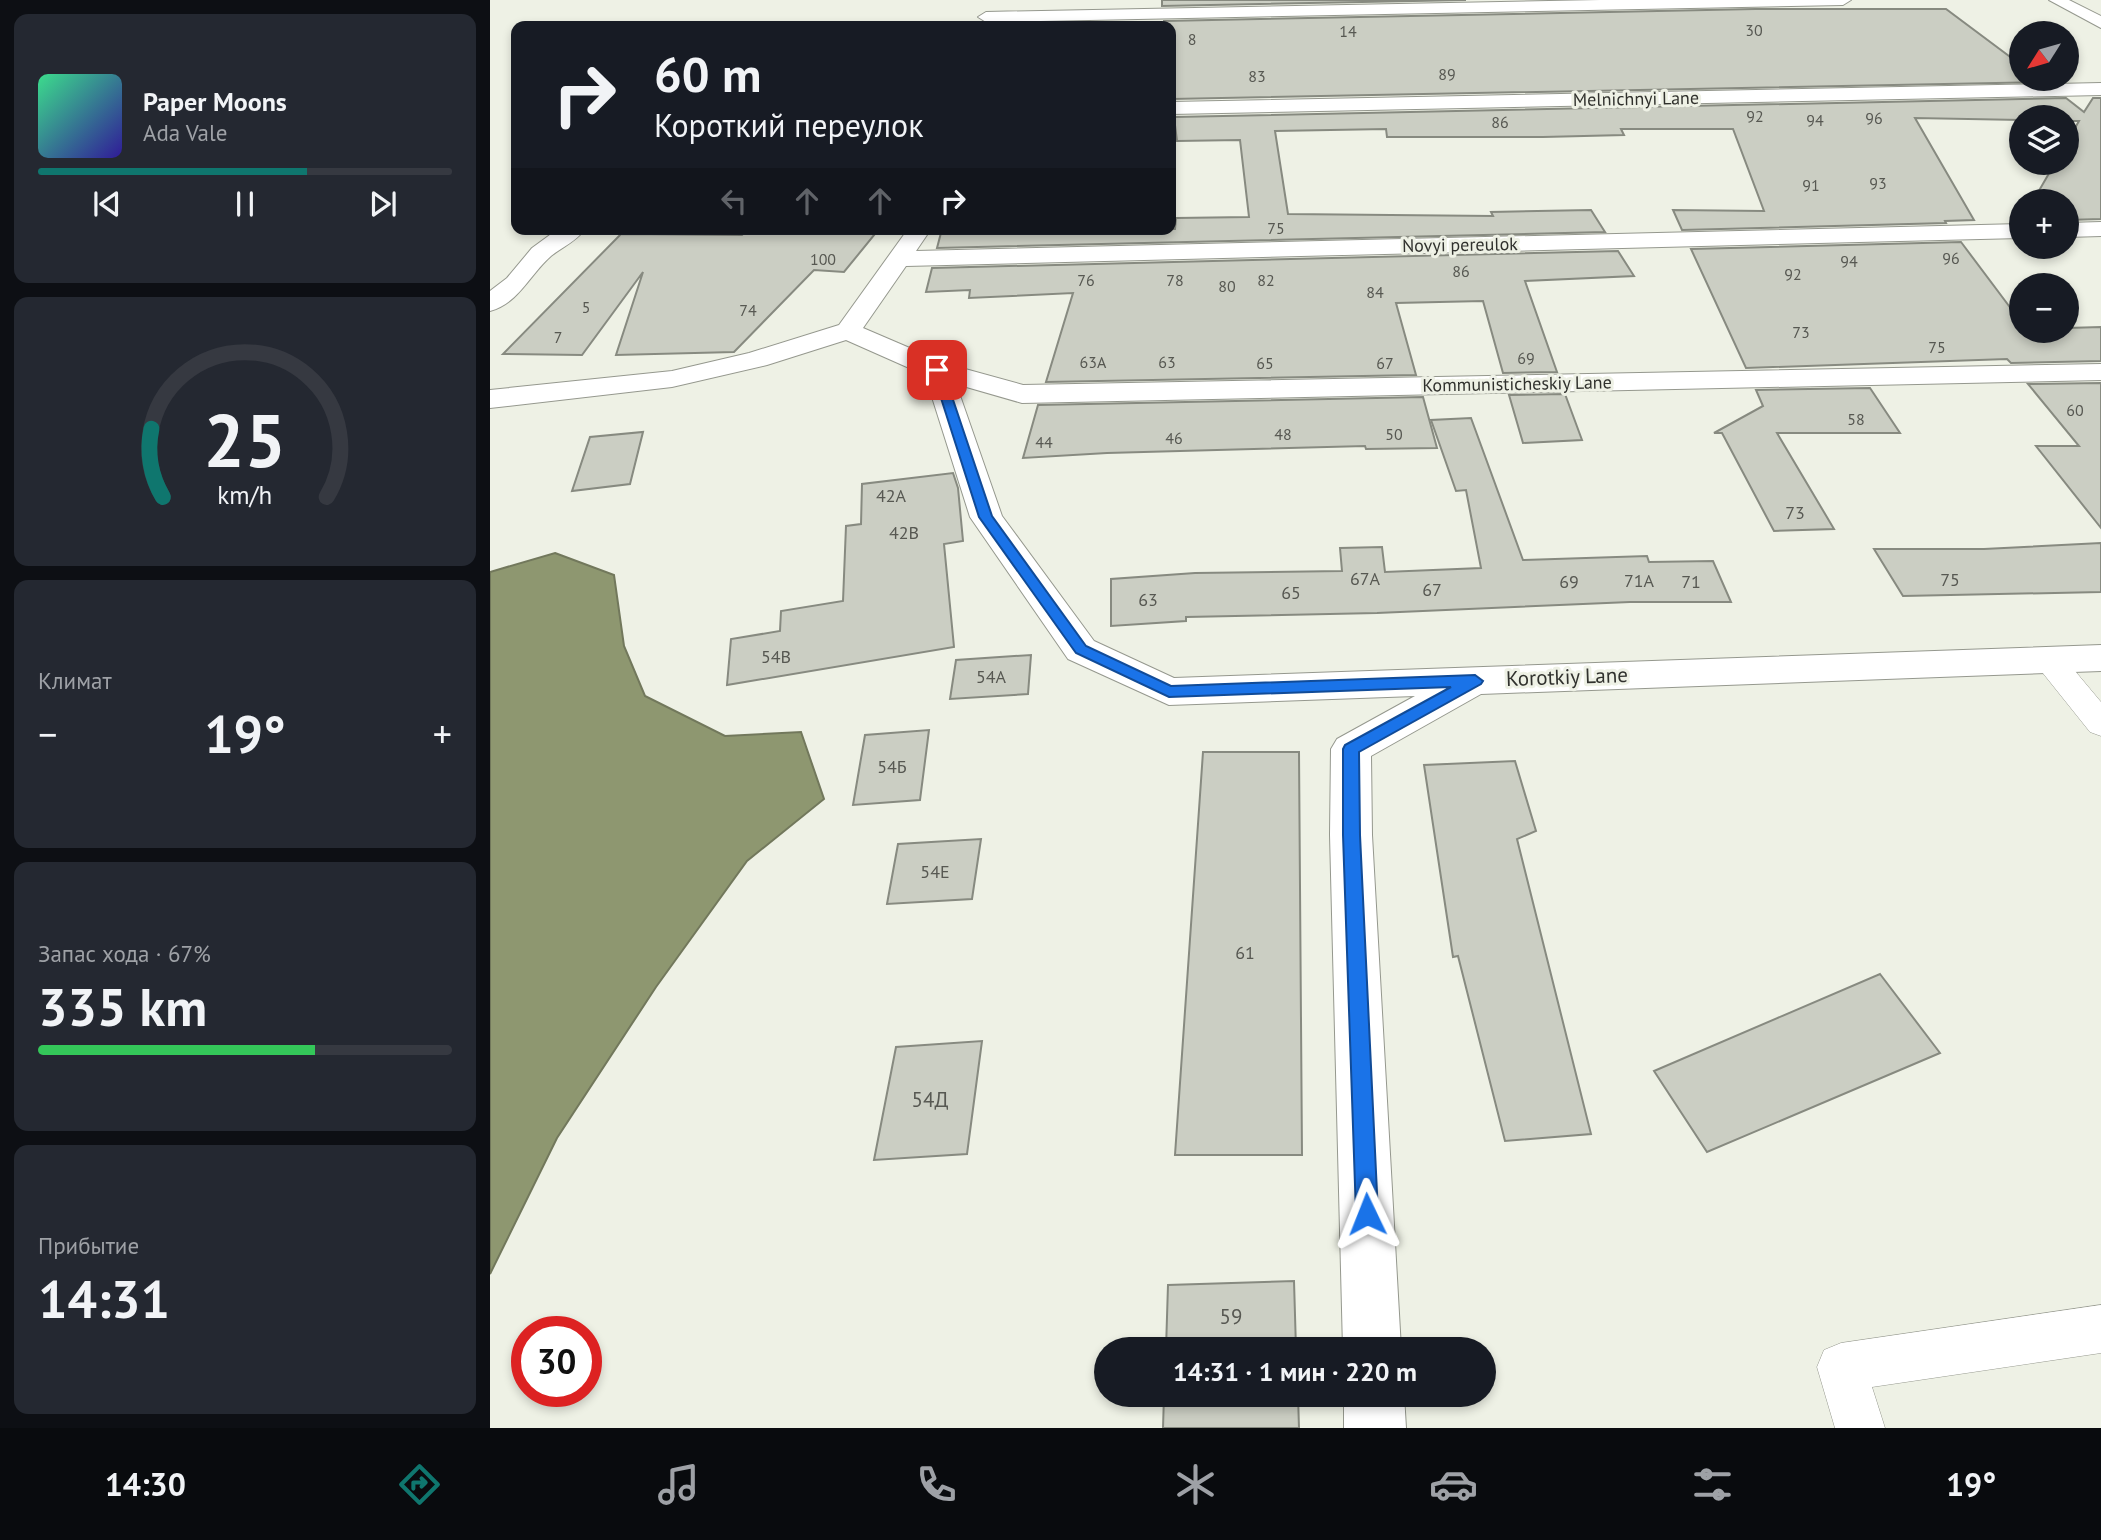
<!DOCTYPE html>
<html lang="ru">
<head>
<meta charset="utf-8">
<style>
	:root { --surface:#171b24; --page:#242831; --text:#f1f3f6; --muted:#9ea1a6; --line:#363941; --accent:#0f766e }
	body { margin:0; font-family:"PT Sans",sans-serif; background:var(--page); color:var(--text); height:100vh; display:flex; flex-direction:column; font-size:26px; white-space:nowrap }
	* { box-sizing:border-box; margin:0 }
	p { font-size:23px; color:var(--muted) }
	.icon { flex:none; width:38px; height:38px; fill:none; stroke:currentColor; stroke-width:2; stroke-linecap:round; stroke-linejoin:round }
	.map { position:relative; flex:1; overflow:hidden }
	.panel { display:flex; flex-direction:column; gap:14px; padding:14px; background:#0d0f14; width:490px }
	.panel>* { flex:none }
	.hud { position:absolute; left:21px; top:21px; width:665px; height:214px; border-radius:14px; box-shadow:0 4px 10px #0003; background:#171b24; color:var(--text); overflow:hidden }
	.needle { width:46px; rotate:233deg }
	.fabs { position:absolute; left:1519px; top:21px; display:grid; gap:14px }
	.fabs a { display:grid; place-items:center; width:70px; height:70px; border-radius:50%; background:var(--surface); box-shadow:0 4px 10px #0003; font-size:35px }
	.speed { position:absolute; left:21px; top:1316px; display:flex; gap:14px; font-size:35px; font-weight:700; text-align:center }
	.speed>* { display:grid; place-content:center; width:91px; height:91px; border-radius:50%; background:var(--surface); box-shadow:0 4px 10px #0003; line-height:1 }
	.speed .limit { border:10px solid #d22; background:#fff; color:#111 }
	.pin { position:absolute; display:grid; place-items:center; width:60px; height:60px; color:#fff; margin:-30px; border-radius:14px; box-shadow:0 4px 10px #0006 }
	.me { position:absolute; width:77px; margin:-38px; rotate:358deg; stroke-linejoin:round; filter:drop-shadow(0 0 5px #0008) }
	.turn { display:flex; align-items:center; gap:24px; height:147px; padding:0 28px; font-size:32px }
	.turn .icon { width:91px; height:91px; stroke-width:2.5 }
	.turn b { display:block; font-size:49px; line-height:60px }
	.lanes { display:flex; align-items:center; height:66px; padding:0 28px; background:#0003; justify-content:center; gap:35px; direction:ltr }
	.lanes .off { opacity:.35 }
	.big { font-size:52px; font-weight:600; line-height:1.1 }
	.panel .tile { flex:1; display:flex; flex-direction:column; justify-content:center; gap:10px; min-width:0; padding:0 24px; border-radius:14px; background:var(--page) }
	.panel .dial { align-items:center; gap:0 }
	.dial svg { height:182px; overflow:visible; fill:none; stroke:var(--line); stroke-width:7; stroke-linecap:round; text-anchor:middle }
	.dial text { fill:var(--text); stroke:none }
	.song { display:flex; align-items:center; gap:21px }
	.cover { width:84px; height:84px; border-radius:10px; background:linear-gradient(135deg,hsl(150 70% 55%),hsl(250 70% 35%)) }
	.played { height:7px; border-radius:4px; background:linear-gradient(90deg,var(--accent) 65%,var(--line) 65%) }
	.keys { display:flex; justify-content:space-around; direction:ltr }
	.heat { display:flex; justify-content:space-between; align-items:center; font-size:38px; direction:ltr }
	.charge { height:10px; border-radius:5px; background:linear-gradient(90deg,#34c759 67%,var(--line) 0) }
	.trip { position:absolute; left:604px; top:1337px; width:402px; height:70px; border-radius:35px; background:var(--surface); box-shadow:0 4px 10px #0003; font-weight:600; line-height:70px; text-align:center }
	.tab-bar { display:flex; height:112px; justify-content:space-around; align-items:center; background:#090b0e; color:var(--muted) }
	.tab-bar .icon { width:49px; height:49px }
	.tab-bar .active { color:var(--accent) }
	.tab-bar b { font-size:32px; color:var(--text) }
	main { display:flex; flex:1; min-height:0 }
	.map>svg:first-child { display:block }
	.water { fill:#8e9770; stroke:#72785c; stroke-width:2 }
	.building { fill:#cbcec3; stroke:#878a80; stroke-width:2 }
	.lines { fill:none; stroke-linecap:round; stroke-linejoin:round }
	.service-casing { stroke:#95988e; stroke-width:1 }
	.minor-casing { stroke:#95988e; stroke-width:2 }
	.service { fill:#fff; fill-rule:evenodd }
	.minor { fill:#fff; fill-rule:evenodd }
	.route { fill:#1a73e8; stroke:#114b97; stroke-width:2 }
	.labels { text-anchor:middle; stroke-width:6; stroke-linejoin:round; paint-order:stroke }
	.far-number-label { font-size:16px; fill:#575852 }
	.far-street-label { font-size:18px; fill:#30312d; stroke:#eef1e5 }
	.number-label { font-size:18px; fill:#575852 }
	.street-label { font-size:21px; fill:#30312d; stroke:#eef1e5 }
	.near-number-label { font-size:21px; fill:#575852 }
</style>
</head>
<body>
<main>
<section class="panel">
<div class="tile">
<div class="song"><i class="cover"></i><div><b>Paper Moons</b><p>Ada Vale</p></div></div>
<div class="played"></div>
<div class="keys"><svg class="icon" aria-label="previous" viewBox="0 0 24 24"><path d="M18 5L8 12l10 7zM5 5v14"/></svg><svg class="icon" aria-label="pause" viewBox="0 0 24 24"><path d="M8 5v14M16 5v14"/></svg><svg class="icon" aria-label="next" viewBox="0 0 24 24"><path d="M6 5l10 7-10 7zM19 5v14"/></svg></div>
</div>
<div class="tile dial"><svg viewBox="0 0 100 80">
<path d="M14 69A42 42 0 1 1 86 69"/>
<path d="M14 69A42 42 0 0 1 9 39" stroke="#0f766e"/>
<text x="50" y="56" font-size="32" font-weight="700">25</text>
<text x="50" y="72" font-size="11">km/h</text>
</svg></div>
<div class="tile"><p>Климат</p>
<div class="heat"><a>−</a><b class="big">19°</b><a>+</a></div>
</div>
<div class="tile"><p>Запас хода · 67%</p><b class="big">335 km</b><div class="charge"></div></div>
<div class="tile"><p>Прибытие</p><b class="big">14:31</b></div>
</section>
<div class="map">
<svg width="1611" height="1428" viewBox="0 0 1611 1428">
	<rect width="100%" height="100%" fill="#eef1e5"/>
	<path class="water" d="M 65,553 L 124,575 L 134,646 L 155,696 L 235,736 L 311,732 L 334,799 L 257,861 L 166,987 L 67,1138 L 0,1274 L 0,572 Z"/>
	<g class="building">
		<path d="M 672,0 L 976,0 L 672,6 Z"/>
		<path d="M 1265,9 L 1456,9 L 1531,65 L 1531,79 L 1549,79 L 1553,82 L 682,99 L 681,26 L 674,26 L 674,21 Z"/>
		<path d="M 1576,98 L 1594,112 L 1603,98 L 1611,98 L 1611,219 L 1577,220 L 1577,201 L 1543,201 L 1565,163 L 1577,163 L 1577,142 L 1589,121 L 1577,121 L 1577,117 L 1531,117 L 1531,120 L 1425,118 L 1484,220 L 1455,221 L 1456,223 L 1192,230 L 1183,210 L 1274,211 L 1243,129 L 1131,129 L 1134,135 L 1053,137 L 897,137 L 896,129 L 785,131 L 798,214 L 1003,216 L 1001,212 L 1101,210 L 1115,232 L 447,248 L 452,229 L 685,229 L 686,218 L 759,217 L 750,140 L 687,141 L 684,117 Z"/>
		<path d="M 258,229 L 389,229 L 354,272 L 324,270 L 244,352 L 126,355 L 153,272 L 92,355 L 13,354 L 131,234 L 252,235 Z"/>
		<path d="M 1471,242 L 1531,322 L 1531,331 L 1577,331 L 1577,328 L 1611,327 L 1611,361 L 1521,363 L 1517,359 L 1256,368 L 1201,249 Z"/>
		<path d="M 1128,251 L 1144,276 L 1035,281 L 1067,372 L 1013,373 L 993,301 L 906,303 L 926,375 L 556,382 L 583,293 L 479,298 L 480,290 L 436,292 L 442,268 Z"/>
		<path d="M 1611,383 L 1611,528 L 1546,446 L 1589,446 L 1538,384 Z"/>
		<path d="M 1380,388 L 1410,433 L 1287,433 L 1344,529 L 1284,531 L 1232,433 L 1224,433 L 1273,406 L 1266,390 Z"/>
		<path d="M 1075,394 L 1092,440 L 1033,443 L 1019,395 Z"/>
		<path d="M 933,397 L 947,448 L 876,449 L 875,446 L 617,453 L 533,458 L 548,405 Z"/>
		<path d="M 981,418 L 1033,560 L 1157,556 L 1159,562 L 1223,561 L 1241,602 L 1140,602 L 887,613 L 696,617 L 696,621 L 621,626 L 621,579 L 705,573 L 852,571 L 850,548 L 892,547 L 895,572 L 991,568 L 976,490 L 966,491 L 941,420 Z"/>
		<path d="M 153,432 L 140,484 L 82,491 L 100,437 Z"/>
		<path d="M 463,473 L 468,488 L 473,541 L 454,544 L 464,647 L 237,685 L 241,639 L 290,631 L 291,611 L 353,601 L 356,526 L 371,524 L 372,484 Z"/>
		<path d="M 1611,543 L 1611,592 L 1413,596 L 1384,549 L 1494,549 Z"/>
		<path d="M 541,655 L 538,694 L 460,699 L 466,660 Z"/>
		<path d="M 439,730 L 430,800 L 363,805 L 375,735 Z"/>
		<path d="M 713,752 L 809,752 L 812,1155 L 685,1155 Z"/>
		<path d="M 1025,761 L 1046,831 L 1027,839 L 1101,1134 L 1015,1141 L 968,956 L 963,957 L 934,765 Z"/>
		<path d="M 491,839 L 482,899 L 397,904 L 408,844 Z"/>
		<path d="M 1390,974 L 1450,1053 L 1217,1152 L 1164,1071 Z"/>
		<path d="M 492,1041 L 477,1154 L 384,1160 L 406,1047 Z"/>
		<path d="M 804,1281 L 806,1349 L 676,1349 L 678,1285 Z"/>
		<path d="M 674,1395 L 808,1395 L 809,1428 L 673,1428 Z"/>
	</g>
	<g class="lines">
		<defs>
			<g id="service">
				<path d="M 1559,650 L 1570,653 L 1611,702 L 1611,736 L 1600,732 L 1548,667 L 1544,660 L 1548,653 Z"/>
				<path d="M 1611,1305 L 1611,1353 L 1382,1387 L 1395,1428 L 1345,1428 L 1327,1367 L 1334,1350 L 1351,1343 Z"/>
			</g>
			<g id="minor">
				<path d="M 1110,0 L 1361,0 L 1353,5 L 496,22 L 488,17 L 496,12 Z"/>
				<path d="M 1559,0 L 1579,0 L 1611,16 L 1611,28 Z"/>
				<path d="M 1611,83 L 1611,95 L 681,114 L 681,102 Z"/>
				<path d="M 1611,222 L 1611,236 L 1577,237 L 1577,223 Z"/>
				<path d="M 1531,224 L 1531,238 L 416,266 L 373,328 L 457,364 L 533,385 L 1611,364 L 1611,380 L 532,403 L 466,384 L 512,516 L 604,641 L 684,678 L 1611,645 L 1611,671 L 991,694 L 881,756 L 882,835 L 911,1349 L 853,1349 L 840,835 L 841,749 L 847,739 L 925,696 L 679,705 L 578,659 L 480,517 L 435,375 L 356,340 L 277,365 L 182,387 L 0,408 L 0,390 L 182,371 L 259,353 L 349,325 L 418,229 L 441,229 L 426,251 Z"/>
				<path d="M 68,229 L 95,229 C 87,241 72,247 61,256 C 40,274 29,303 0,311 L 0,291 L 17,278 L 42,248 Z"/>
				<path d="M 854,1395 L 914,1395 L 916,1428 L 854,1428 Z"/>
			</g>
		</defs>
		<use href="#service" class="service-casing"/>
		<use href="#minor" class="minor-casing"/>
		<use href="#service" class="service"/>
		<use href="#minor" class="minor"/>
	</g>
	<path class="route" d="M 447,367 L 453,370 L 502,516 L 596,646 L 681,686 L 985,675 L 993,681 L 991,684 L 869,752 L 870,835 L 888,1214 L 885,1222 L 877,1225 L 869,1222 L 866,1214 L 853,835 L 853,749 L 855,745 L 961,687 L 679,697 L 586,653 L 489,517 L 442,370 Z"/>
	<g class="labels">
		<g class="far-number-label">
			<text x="1264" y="36">30</text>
			<text x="858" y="37">14</text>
			<text x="702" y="45">8</text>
			<text x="957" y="80">89</text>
			<text x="767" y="82">83</text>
			<text x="1265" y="122">92</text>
			<text x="1384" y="124">96</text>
			<text x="1325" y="126">94</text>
			<text x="1010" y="128">86</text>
			<text x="1388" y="189">93</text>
			<text x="1321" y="191">91</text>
			<text x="786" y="234">75</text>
			<text x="1461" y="264">96</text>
			<text x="333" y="265">100</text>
			<text x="1359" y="267">94</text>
			<text x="971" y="277">86</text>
			<text x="1303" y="280">92</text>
			<text x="596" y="286">76</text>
			<text x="685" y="286">78</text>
			<text x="776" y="286">82</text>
			<text x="737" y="292">80</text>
			<text x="885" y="298">84</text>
			<text x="96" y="313">5</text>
			<text x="258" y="316">74</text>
			<text x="1311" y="338">73</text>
			<text x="68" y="343">7</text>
			<text x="1447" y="353">75</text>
			<text x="1036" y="364">69</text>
			<text x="603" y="368">63А</text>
			<text x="677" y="368">63</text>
			<text x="775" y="369">65</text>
			<text x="895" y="369">67</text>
			<text x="1585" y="416">60</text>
			<text x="1366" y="425">58</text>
			<text x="793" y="440">48</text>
			<text x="904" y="440">50</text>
			<text x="684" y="444">46</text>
			<text x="554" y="448">44</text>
		</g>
		<g class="far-street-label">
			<text transform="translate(1146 99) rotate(-1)" y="6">Melnichnyi Lane</text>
			<text transform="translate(970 245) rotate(-1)" y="6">Novyi pereulok</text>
			<text transform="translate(1027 384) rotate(-1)" y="6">Kommunisticheskiy Lane</text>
		</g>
		<g class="number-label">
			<text x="401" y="502">42А</text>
			<text x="1305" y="519">73</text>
			<text x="414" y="539">42В</text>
			<text x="875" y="585">67А</text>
			<text x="1460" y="586">75</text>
			<text x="1149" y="587">71А</text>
			<text x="1079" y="588">69</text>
			<text x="1201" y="588">71</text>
			<text x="942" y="596">67</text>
			<text x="801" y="599">65</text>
			<text x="658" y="606">63</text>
			<text x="286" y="663">54В</text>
			<text x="501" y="683">54А</text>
			<text x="402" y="773">54Б</text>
			<text x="445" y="878">54Е</text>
			<text x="755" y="959">61</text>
		</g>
		<g class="street-label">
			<text transform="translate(1077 677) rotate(-2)" y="7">Korotkiy Lane</text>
		</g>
		<g class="near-number-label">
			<text x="440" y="1107">54Д</text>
			<text x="741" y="1324">59</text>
		</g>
	</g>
</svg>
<div class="fabs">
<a><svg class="needle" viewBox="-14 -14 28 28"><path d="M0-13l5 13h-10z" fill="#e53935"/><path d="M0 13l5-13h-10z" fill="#9ea1a6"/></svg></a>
<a><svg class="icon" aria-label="layers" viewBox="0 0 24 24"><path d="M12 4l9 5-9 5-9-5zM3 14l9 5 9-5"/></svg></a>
<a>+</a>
<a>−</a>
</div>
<div class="speed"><div class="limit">30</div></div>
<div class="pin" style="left:447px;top:370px;background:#d93025"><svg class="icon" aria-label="arrive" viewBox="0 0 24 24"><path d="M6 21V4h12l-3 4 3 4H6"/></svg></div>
<svg class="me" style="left:877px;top:1214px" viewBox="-20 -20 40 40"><path d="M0-17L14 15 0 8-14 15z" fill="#1a73e8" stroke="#fff" stroke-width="4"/></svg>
<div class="trip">14:31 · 1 мин · 220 m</div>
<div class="hud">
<div class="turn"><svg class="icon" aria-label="right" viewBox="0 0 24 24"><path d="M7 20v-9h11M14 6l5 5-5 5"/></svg><div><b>60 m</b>Короткий переулок</div></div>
<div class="lanes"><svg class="icon off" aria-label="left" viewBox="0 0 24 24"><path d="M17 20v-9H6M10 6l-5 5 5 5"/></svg><svg class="icon off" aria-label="ahead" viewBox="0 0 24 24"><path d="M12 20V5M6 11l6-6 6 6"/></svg><svg class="icon off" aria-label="ahead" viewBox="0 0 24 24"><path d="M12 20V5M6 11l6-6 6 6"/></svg><svg class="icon" aria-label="right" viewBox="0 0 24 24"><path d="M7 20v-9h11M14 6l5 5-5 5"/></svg></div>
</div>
</div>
</main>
<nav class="tab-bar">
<b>14:30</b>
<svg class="icon active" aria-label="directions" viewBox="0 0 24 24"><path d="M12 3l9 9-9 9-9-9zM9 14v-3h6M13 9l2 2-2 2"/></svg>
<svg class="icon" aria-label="music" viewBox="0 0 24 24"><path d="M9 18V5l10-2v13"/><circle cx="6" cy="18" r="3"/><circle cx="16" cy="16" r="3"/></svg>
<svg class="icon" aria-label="phone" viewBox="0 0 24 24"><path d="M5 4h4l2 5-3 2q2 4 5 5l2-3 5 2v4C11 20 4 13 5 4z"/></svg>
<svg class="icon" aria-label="climate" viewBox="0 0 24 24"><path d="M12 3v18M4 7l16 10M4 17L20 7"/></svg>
<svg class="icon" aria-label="car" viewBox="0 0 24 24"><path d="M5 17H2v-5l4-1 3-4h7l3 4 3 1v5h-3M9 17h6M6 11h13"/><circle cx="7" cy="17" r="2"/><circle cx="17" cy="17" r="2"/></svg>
<svg class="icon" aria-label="filters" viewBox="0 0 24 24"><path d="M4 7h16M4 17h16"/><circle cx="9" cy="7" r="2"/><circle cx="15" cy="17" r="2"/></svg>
<b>19°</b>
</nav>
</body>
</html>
